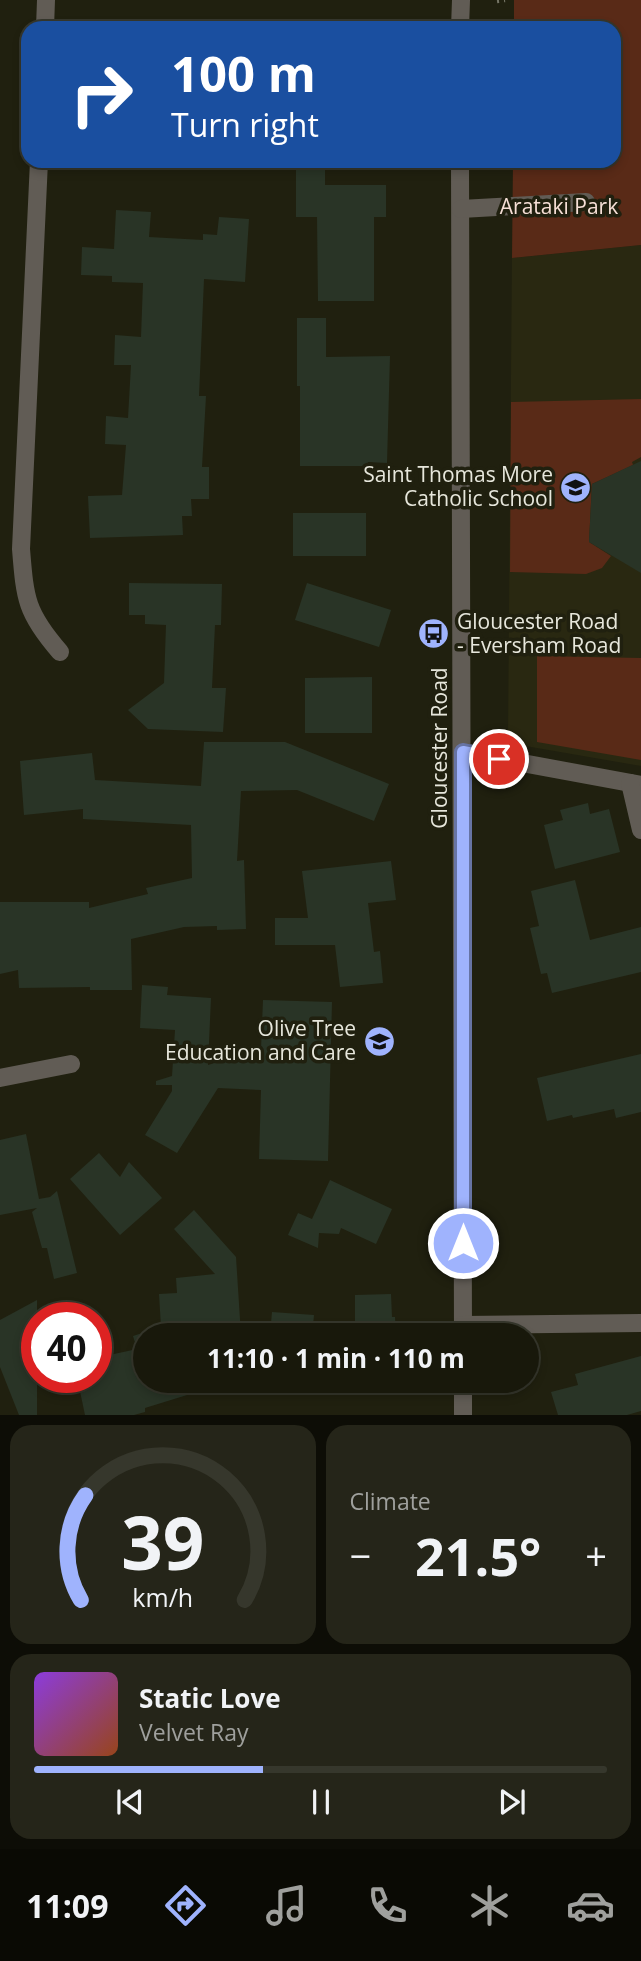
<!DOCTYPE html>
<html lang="en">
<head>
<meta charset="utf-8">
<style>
	:root { --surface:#18180b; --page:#252519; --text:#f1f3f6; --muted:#9fa09d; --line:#36372c; --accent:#9fb3fd }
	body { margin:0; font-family:"Open Sans",sans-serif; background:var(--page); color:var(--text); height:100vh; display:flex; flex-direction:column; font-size:26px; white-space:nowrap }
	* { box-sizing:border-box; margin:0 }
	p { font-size:23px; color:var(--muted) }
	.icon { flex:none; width:38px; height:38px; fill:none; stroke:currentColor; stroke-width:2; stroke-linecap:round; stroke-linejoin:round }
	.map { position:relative; height:1415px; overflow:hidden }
	.drawer { display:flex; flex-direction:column; gap:10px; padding:10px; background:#0d0d06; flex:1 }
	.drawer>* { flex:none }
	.guide { position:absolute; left:21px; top:21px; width:600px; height:147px; border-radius:21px; box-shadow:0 4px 10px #0003,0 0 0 2px var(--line); background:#1a4fa0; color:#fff; overflow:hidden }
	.speed { position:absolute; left:21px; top:1302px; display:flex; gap:14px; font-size:35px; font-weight:700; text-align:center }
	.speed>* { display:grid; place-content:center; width:91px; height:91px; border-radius:50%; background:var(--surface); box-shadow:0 4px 10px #0003,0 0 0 2px var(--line); line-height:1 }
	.speed .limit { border:10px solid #d22; background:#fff; color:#111 }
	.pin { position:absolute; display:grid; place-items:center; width:60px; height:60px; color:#fff; margin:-30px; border:4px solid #fff; border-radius:50%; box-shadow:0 2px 7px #0007 }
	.me { position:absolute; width:77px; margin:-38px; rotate:0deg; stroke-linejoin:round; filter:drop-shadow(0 0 5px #0008) }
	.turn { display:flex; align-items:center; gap:24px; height:147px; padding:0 35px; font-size:32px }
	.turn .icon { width:91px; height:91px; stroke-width:2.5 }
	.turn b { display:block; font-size:49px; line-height:60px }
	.big { font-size:52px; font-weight:700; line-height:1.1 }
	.drawer .card { flex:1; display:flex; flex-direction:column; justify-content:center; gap:10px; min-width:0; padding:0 24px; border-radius:21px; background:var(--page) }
	.drawer .dial { align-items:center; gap:0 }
	.dial svg { height:182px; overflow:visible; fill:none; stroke:var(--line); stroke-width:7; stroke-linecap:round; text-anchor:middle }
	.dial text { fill:var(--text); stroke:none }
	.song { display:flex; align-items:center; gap:21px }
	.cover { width:84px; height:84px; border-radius:10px; background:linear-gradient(135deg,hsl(270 70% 55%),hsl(20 70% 35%)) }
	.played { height:7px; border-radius:4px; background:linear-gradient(90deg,var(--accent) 40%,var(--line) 40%) }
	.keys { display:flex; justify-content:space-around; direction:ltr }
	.heat { display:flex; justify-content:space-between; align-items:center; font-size:38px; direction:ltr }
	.drawer .tiles { flex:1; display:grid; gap:10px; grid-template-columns:1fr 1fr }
	.card:last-child { grid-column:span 2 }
	.trip { position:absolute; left:133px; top:1323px; width:406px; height:70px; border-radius:35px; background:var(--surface); box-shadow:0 4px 10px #0003,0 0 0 2px var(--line); font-weight:700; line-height:70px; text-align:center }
	.menu { display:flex; height:112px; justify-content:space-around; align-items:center; background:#0a0a04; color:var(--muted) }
	.menu .icon { width:49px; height:49px }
	.menu .selected { color:var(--accent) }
	.menu b { font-size:32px; color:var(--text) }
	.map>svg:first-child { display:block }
	.built { fill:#292811 }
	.green { fill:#592a17 }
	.building { fill:#293426 }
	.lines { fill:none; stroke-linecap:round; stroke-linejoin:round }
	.path { stroke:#757566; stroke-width:4.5; stroke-dasharray:2 5; stroke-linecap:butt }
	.minor { stroke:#615c55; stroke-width:18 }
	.route-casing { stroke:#6774a4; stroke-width:18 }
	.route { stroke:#9fb3fd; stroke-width:12 }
	.labels { text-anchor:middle; stroke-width:7; stroke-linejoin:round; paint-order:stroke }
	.park-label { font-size:21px; fill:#f6dfd6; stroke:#20200f }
	.poi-label { font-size:21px; fill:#e7e7dc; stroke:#20200f; text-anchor:end }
	.street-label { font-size:21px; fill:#e7e7dc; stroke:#20200f }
</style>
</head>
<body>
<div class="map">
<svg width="641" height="1415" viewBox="0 0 641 1415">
	<rect width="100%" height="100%" fill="#20200f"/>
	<path class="built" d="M 641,245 L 641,766 L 508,743 L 512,258 Z"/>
	<g class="green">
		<path d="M 514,0 L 641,0 L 641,245 L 512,258 L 513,161 L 614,161 L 614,28 L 514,28 Z"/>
		<path d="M 641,399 L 641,457 L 632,462 L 633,465 L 592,484 L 589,542 L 611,556 L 602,568 L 586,574 L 510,572 L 511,402 Z"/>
		<path d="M 537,656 L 641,658 L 641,760 L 537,742 Z"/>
	</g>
	<g class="building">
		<path d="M 296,161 L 325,161 L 325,185 L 386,185 L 386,217 L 374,217 L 374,301 L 318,301 L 317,217 L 296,217 Z"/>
		<path d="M 116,210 L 151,212 L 149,237 L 203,240 L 203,234 L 217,235 L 219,217 L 249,219 L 245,282 L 204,279 L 199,396 L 206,396 L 202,467 L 209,467 L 209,499 L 191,499 L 192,516 L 182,516 L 183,535 L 90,538 L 88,496 L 122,495 L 126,445 L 105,444 L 106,416 L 128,418 L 131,365 L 114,365 L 115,335 L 141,337 L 143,283 L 112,282 L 112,276 L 81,275 L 82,247 L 114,249 Z"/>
		<path d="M 297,318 L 326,318 L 326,357 L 390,356 L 387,463 L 368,462 L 368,466 L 300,466 L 300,386 L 297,386 Z"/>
		<path d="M 641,461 L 641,573 L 589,542 L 592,484 Z"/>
		<rect x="293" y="513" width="73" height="43"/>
		<path d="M 129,583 L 222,584 L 221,625 L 215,625 L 212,688 L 226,688 L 223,732 L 148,729 L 128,710 L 164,683 L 166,625 L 145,624 L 145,615 L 129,615 Z"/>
		<path d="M 307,583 L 391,610 L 379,647 L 295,620 Z"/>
		<path d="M 372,677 L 372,733 L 305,733 L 305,678 Z"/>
		<path d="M 204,742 L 285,742 L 389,784 L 374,821 L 297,790 L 241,791 L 237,861 L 244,860 L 246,929 L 217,930 L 217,926 L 184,927 L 131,939 L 132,990 L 90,990 L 90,987 L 19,988 L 18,970 L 0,974 L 0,902 L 89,902 L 89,908 L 148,894 L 146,888 L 192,878 L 191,825 L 83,819 L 83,809 L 24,815 L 20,761 L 92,753 L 95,780 L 201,786 Z"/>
		<path d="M 588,803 L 590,814 L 609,809 L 620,852 L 555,869 L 544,825 L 563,820 L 560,810 Z"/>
		<path d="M 391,861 L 396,900 L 368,903 L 374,952 L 380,951 L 383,983 L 340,987 L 335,945 L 275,945 L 275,918 L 308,918 L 302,871 Z"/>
		<path d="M 575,880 L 590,940 L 641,927 L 641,972 L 552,993 L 547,973 L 541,974 L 530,928 L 539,926 L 531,891 Z"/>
		<path d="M 142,985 L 168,987 L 167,995 L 211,998 L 208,1065 L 261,1049 L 263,1000 L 332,1002 L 328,1161 L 259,1159 L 261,1090 L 218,1088 L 177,1153 L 145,1135 L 172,1091 L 172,1085 L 156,1085 L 156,1081 L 172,1076 L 175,1030 L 140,1028 Z"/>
		<path d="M 641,1054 L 641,1112 L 616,1118 L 614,1109 L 573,1118 L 572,1115 L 547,1121 L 537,1078 Z"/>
		<path d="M 26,1134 L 39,1199 L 50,1197 L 57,1191 L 77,1273 L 54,1279 L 47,1248 L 42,1248 L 32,1212 L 37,1208 L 0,1215 L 0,1140 Z"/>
		<path d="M 99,1153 L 120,1177 L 129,1162 L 162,1198 L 120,1235 L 70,1179 Z"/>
		<path d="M 330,1180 L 392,1209 L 376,1244 L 341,1228 L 339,1234 L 319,1233 L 318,1248 L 288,1235 L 298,1213 L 312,1219 Z"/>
		<path d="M 194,1210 L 236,1257 L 241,1335 L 145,1335 L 145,1381 L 196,1381 L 200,1391 L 145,1408 L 145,1412 L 134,1415 L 85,1415 L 77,1377 L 96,1377 L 96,1358 L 137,1349 L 133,1336 L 161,1327 L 159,1294 L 177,1293 L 176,1278 L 215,1274 L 174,1229 Z"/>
		<path d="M 391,1294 L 392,1317 L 395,1317 L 396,1335 L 355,1335 L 355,1295 Z"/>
		<path d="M 37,1300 L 37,1415 L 19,1415 L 0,1367 L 0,1320 Z"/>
		<path d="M 272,1312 L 314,1315 L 312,1335 L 270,1335 Z"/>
		<path d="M 641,1356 L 641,1411 L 627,1415 L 558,1415 L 551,1392 L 578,1385 L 575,1374 Z"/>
		<path d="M 267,1381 L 309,1381 L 309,1392 L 267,1389 Z"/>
		<path d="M 355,1381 L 397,1381 L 397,1384 L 387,1384 L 386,1389 L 355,1389 Z"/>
	</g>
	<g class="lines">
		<path class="path" d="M 497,1 L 505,0"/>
		<g class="minor">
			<path d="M 45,28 L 46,0"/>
			<path d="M 460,28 L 461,0"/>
			<path d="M 39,161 L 21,549 C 25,599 26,613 60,652"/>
			<path d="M 460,161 L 463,1335"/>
			<path d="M 461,209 L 586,202"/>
			<path d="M 463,752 L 641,785"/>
			<path d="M 630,783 L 641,830"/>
			<path d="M 0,1078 L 71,1064"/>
			<path d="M 463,1325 L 641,1323"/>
			<path d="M 463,1415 L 463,1381"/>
		</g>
	</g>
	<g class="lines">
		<defs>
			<path id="route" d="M 463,1243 L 463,752 L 499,759"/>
		</defs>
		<use href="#route" class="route-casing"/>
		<use href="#route" class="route"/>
	</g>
	<defs>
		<symbol id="school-disc" viewBox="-11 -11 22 22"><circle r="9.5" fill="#9fb3fd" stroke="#20200f"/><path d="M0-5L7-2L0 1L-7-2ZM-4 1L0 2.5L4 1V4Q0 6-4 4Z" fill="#111"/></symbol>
		<symbol id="bus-disc" viewBox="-11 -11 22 22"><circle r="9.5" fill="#9fb3fd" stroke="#20200f"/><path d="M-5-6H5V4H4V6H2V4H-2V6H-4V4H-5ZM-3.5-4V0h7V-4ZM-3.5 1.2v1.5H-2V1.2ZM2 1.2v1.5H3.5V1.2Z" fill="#111"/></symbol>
	</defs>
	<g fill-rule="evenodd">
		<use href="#school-disc" x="558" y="470" width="35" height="35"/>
		<use href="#bus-disc" x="416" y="616" width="35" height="35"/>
		<use href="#school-disc" x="362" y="1024" width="35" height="35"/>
	</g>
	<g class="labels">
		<g class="park-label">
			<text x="559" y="214">Arataki Park</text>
		</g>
		<g class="poi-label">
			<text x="553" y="482">Saint Thomas More<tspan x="553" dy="24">Catholic School</tspan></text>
			<text x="457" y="629" text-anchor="start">Gloucester Road<tspan x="457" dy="24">- Eversham Road</tspan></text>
			<text x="356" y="1036">Olive Tree<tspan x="356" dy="24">Education and Care</tspan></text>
		</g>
		<g class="street-label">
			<text transform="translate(440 748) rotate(-90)" y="7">Gloucester Road</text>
		</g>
	</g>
</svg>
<div class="speed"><div class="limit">40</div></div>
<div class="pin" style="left:499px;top:759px;background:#d93025"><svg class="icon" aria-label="arrive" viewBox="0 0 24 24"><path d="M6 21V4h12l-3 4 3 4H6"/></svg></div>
<svg class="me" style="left:463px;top:1243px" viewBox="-20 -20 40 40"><circle r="17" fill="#9fb3fd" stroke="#fff" stroke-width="3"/><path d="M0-11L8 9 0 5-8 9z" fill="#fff"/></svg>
<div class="trip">11:10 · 1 min · 110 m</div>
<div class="guide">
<div class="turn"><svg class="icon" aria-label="right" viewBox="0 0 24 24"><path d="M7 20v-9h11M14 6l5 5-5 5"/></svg><div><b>100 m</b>Turn right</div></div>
</div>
</div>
<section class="drawer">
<div class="tiles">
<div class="card dial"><svg viewBox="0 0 100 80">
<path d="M14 69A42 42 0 1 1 86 69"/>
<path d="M14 69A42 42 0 0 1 16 23" stroke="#9fb3fd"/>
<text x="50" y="56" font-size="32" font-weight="700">39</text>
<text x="50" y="72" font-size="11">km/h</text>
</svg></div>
<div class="card"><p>Climate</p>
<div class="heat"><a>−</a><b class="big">21.5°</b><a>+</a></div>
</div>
<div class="card">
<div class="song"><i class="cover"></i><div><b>Static Love</b><p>Velvet Ray</p></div></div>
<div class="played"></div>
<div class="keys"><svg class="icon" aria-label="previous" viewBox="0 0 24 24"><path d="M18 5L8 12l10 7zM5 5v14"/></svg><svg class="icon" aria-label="pause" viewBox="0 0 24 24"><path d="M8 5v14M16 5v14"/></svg><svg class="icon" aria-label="next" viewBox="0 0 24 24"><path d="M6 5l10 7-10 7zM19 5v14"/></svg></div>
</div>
</div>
</section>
<nav class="menu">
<b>11:09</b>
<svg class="icon selected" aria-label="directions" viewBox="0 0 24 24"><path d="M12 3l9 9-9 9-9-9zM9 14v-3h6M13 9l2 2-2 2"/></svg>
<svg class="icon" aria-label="music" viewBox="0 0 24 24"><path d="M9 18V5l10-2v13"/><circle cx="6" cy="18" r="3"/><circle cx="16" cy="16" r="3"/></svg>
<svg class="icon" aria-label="phone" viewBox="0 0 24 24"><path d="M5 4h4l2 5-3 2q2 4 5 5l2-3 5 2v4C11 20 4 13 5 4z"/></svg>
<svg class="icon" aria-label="climate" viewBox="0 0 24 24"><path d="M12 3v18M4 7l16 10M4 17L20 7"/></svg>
<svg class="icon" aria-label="car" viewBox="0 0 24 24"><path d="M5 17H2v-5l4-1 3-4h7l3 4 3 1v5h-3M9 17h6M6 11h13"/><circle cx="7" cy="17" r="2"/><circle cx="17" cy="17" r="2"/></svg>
</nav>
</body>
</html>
